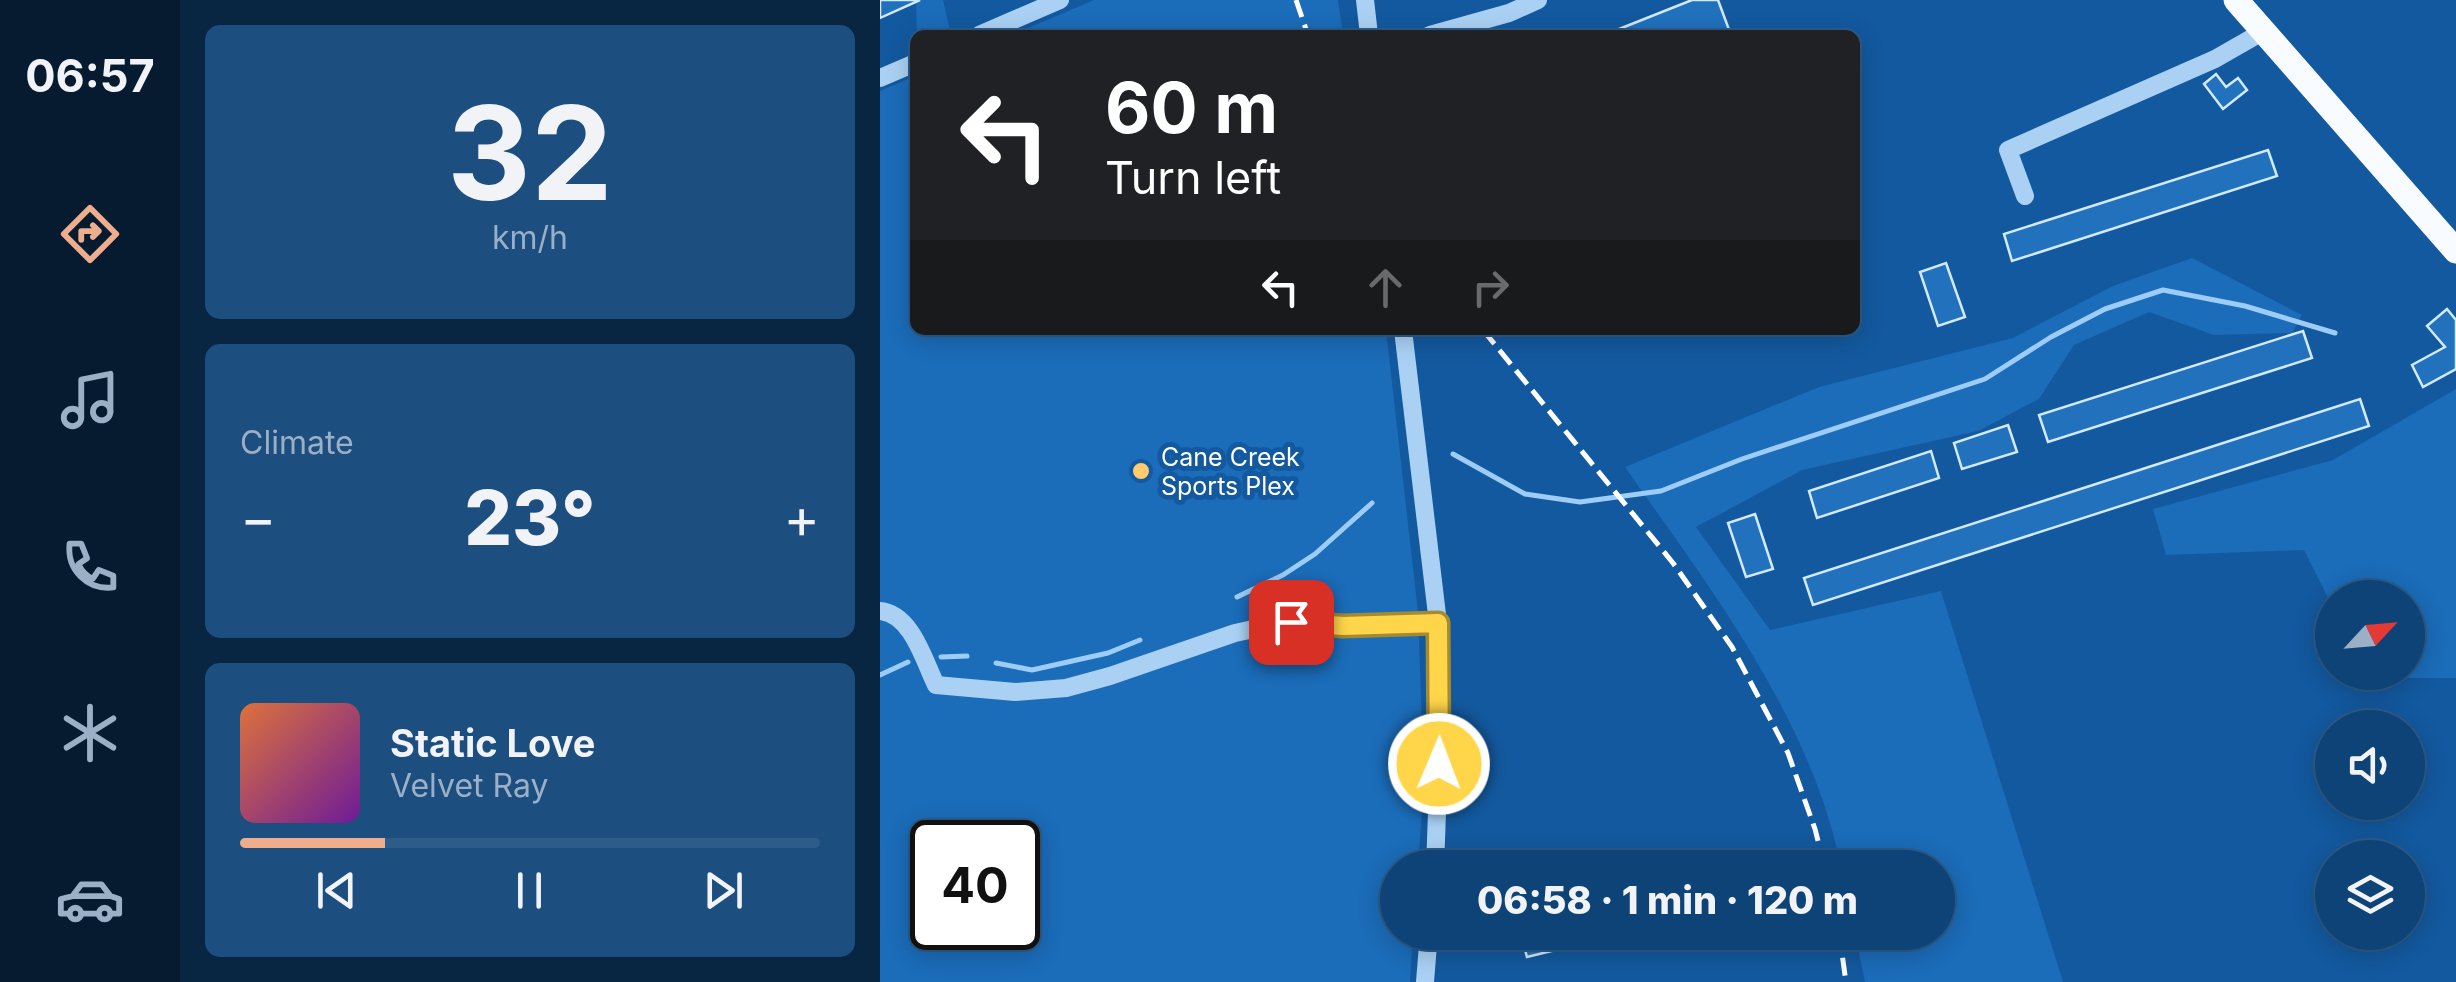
<!DOCTYPE html>
<html lang="en">
<head>
<meta charset="utf-8">
<style>
	:root { --surface:#0e4377; --page:#1c4e7f; --text:#f1f3f6; --muted:#9bb0c6; --line:#2e5c89; --accent:#eead8d }
	body { margin:0; font-family:Inter,sans-serif; background:var(--page); color:var(--text); height:100vh; display:flex; flex-direction:column; font-size:38px; white-space:nowrap }
	* { box-sizing:border-box; margin:0 }
	p { font-size:32px; color:var(--muted) }
	.icon { flex:none; width:55px; height:55px; fill:none; stroke:currentColor; stroke-width:2; stroke-linecap:round; stroke-linejoin:round }
	.map { position:relative; flex:1; overflow:hidden }
	.drawer { display:flex; flex-direction:column; gap:25px; padding:25px; background:#082541; width:700px }
	.drawer>* { flex:none }
	.guide { position:absolute; left:30px; top:30px; width:950px; height:305px; border-radius:15px; box-shadow:0 5px 25px #0003,0 0 0 2px var(--line); background:#202124; color:#fff; overflow:hidden }
	.needle { width:65px; rotate:64deg }
	.tools { position:absolute; left:1435px; top:580px; display:grid; gap:20px }
	.tools a { display:grid; place-items:center; width:110px; height:110px; border-radius:50%; background:var(--surface); box-shadow:0 5px 25px #0003,0 0 0 2px var(--line); font-size:50px }
	.speed { position:absolute; left:30px; top:820px; display:flex; gap:20px; font-size:50px; font-weight:700; text-align:center }
	.speed>* { display:grid; place-content:center; width:130px; height:130px; border-radius:50%; background:var(--surface); box-shadow:0 5px 25px #0003,0 0 0 2px var(--line); line-height:1 }
	.speed .limit { border:5px solid #111; border-radius:15px; background:#fff; color:#111 }
	.pin { position:absolute; display:grid; place-items:center; width:85px; height:85px; color:#fff; margin:-42px; border-radius:20px; box-shadow:0 5px 15px #0006 }
	.me { position:absolute; width:110px; margin:-55px; rotate:1deg; stroke-linejoin:round; filter:drop-shadow(0 0 8px #0008) }
	.turn { display:flex; align-items:center; gap:35px; height:210px; padding:0 30px; font-size:45px }
	.turn .icon { width:130px; height:130px; stroke-width:2.5 }
	.turn b { display:block; font-size:70px; line-height:85px }
	.lanes { display:flex; align-items:center; height:95px; padding:0 30px; background:#0003; justify-content:center; gap:50px; direction:ltr }
	.lanes .off { opacity:.35 }
	.big { font-size:75px; font-weight:800; line-height:1.1 }
	.drawer .card { flex:1; display:flex; flex-direction:column; justify-content:center; gap:15px; min-width:0; padding:0 35px; border-radius:15px; background:var(--page) }
	.drawer .dial { align-items:center; gap:0 }
	.dial b { font-size:130px; line-height:1 }
	.song { display:flex; align-items:center; gap:30px }
	.cover { width:120px; height:120px; border-radius:15px; background:linear-gradient(135deg,hsl(20 70% 55%),hsl(280 70% 35%)) }
	.played { height:10px; border-radius:5px; background:linear-gradient(90deg,var(--accent) 25%,var(--line) 25%) }
	.keys { display:flex; justify-content:space-around; direction:ltr }
	.heat { display:flex; justify-content:space-between; align-items:center; font-size:55px; direction:ltr }
	.trip { position:absolute; left:500px; top:850px; width:575px; height:100px; border-radius:50px; background:var(--surface); box-shadow:0 5px 25px #0003,0 0 0 2px var(--line); font-weight:800; line-height:100px; text-align:center }
	main { display:flex; flex:1; min-height:0 }
	.dock { display:flex; flex-direction:column; width:180px; justify-content:space-around; align-items:center; background:#061b30; color:var(--muted) }
	.dock .icon { width:70px; height:70px }
	.dock .selected { color:var(--accent) }
	.dock b { font-size:45px; color:var(--text) }
	.map>svg:first-child { display:block }
	.green { fill:#1b6cb9; fill-rule:evenodd }
	.lines { fill:none; stroke-linecap:round; stroke-linejoin:round }
	.stream { stroke:#9dcdf7; stroke-width:5 }
	.building { fill:#2171bd; stroke:#d3e9fe; stroke-width:2.5 }
	.minor { stroke:#aad1f4; stroke-width:18 }
	.major { stroke:#f8fbff; stroke-width:25 }
	.rail { stroke:#fff; stroke-width:5; stroke-dasharray:18 8; stroke-linecap:butt }
	.route-casing { stroke:#a68a30; stroke-width:25 }
	.route { stroke:#ffd54a; stroke-width:18 }
	.poi-dot { fill:#ffcb6e; stroke:#13599f; stroke-width:4 }
	.labels { text-anchor:middle; stroke-width:10; stroke-linejoin:round; paint-order:stroke }
	.poi-label { font-size:25px; fill:#fff; stroke:#13599f; text-anchor:start }
</style>
</head>
<body>
<main>
<nav class="dock">
<b>06:57</b>
<svg class="icon selected" aria-label="directions" viewBox="0 0 24 24"><path d="M12 3l9 9-9 9-9-9zM9 14v-3h6M13 9l2 2-2 2"/></svg>
<svg class="icon" aria-label="music" viewBox="0 0 24 24"><path d="M9 18V5l10-2v13"/><circle cx="6" cy="18" r="3"/><circle cx="16" cy="16" r="3"/></svg>
<svg class="icon" aria-label="phone" viewBox="0 0 24 24"><path d="M5 4h4l2 5-3 2q2 4 5 5l2-3 5 2v4C11 20 4 13 5 4z"/></svg>
<svg class="icon" aria-label="climate" viewBox="0 0 24 24"><path d="M12 3v18M4 7l16 10M4 17L20 7"/></svg>
<svg class="icon" aria-label="car" viewBox="0 0 24 24"><path d="M5 17H2v-5l4-1 3-4h7l3 4 3 1v5h-3M9 17h6M6 11h13"/><circle cx="7" cy="17" r="2"/><circle cx="17" cy="17" r="2"/></svg>
</nav>
<section class="drawer">
<div class="card dial"><b>32</b><p>km/h</p></div>
<div class="card"><p>Climate</p>
<div class="heat"><a>−</a><b class="big">23°</b><a>+</a></div>
</div>
<div class="card">
<div class="song"><i class="cover"></i><div><b>Static Love</b><p>Velvet Ray</p></div></div>
<div class="played"></div>
<div class="keys"><svg class="icon" aria-label="previous" viewBox="0 0 24 24"><path d="M18 5L8 12l10 7zM5 5v14"/></svg><svg class="icon" aria-label="pause" viewBox="0 0 24 24"><path d="M8 5v14M16 5v14"/></svg><svg class="icon" aria-label="next" viewBox="0 0 24 24"><path d="M6 5l10 7-10 7zM19 5v14"/></svg></div>
</div>
</section>
<div class="map">
<svg width="1576" height="982" viewBox="0 0 1576 982">
	<rect width="100%" height="100%" fill="#13599f"/>
	<g class="green">
		<path d="M 36,0 L 63,0 L 71,35 L 37,35 Z"/>
		<path d="M 214,0 L 458,0 L 463,35 L 132,35 Z"/>
		<path d="M 35,76 L 35,330 L 506,330 L 538,612 L 544,783 L 538,867 L 518,868 L 518,932 L 533,933 L 530,982 L 0,982 L 0,91 ZM 52,842 L 138,842 L 138,928 L 52,928 Z"/>
		<path d="M 1312,258 L 1422,315 L 1412,333 L 1334,335 L 1269,312 L 1194,345 L 1159,399 L 1098,431 L 922,470 L 816,527 L 890,630 L 1061,591 L 1183,982 L 985,982 L 975,933 L 1058,932 L 1058,868 L 961,867 C 931,718 831,590 745,467 L 939,387 L 1133,338 L 1233,286 Z"/>
		<path d="M 1576,389 L 1576,678 L 1489,678 L 1486,673 L 1528,672 L 1528,598 L 1452,598 L 1452,606 L 1424,550 L 1286,555 L 1273,509 L 1453,460 Z"/>
	</g>
	<g class="lines">
		<g class="stream">
			<path d="M 573,454 L 645,494 L 700,502 L 781,491 L 862,459 L 1105,379 L 1171,337 L 1225,309 L 1283,290 L 1365,306 L 1455,333"/>
			<path d="M 357,597 L 403,575 L 435,554 L 492,503"/>
			<path d="M 61,657 L 87,656"/>
			<path d="M 116,663 L 152,670 L 228,653 L 260,640"/>
			<path d="M 0,675 L 28,662"/>
		</g>
	</g>
	<g class="building">
		<path d="M 0,0 L 40,0 L 0,18 Z"/>
		<path d="M 812,0 L 838,0 L 851,35 L 724,35 Z"/>
		<path d="M 1336,74 L 1346,87 L 1358,78 L 1367,90 L 1343,109 L 1324,84 Z"/>
		<path d="M 1388,150 L 1397,176 L 1132,261 L 1124,234 Z"/>
		<path d="M 1066,263 L 1085,317 L 1058,326 L 1040,272 Z"/>
		<path d="M 1567,309 L 1576,320 L 1576,369 L 1543,387 L 1532,365 L 1565,347 L 1547,326 Z"/>
		<path d="M 1423,331 L 1432,358 L 1168,442 L 1159,415 Z"/>
		<path d="M 1480,399 L 1489,426 L 933,605 L 924,578 Z"/>
		<path d="M 1128,425 L 1137,452 L 1082,469 L 1074,443 Z"/>
		<path d="M 1051,451 L 1059,478 L 937,518 L 929,491 Z"/>
		<path d="M 875,514 L 893,569 L 866,577 L 848,523 Z"/>
		<path d="M 640,932 L 732,932 L 733,936 L 647,957 Z"/>
	</g>
	<g class="lines">
		<g class="minor">
			<path d="M 485,0 L 489,35"/>
			<path d="M 99,35 L 180,0"/>
			<path d="M 550,35 L 629,13 L 658,0"/>
			<path d="M 0,78 L 35,63"/>
			<path d="M 1145,196 L 1128,150 L 1335,59 L 1384,31"/>
			<path d="M 523,330 L 558,623 L 560,729 L 555,868"/>
			<path d="M 0,611 C 32,614 44,661 56,685 L 135,692 L 186,688 L 230,676 L 355,633 L 411,621 L 463,627 L 558,623"/>
			<path d="M 545,982 L 549,932"/>
		</g>
		<path class="major" d="M 1356,0 L 1576,251"/>
		<g class="rail">
			<path d="M 416,0 L 428,35"/>
			<path d="M 603,330 L 793,563 L 852,647 L 908,753 L 935,829 L 945,868"/>
			<path d="M 959,932 L 966,982"/>
		</g>
	</g>
	<g class="lines">
		<defs>
			<path id="route" d="M 411,622 L 463,626 L 558,623 L 559,764"/>
		</defs>
		<use href="#route" class="route-casing"/>
		<use href="#route" class="route"/>
	</g>
	<circle class="poi-dot" cx="261" cy="471" r="10"/>
	<g class="labels">
		<g class="poi-label">
			<text x="281" y="466">Cane Creek<tspan x="281" dy="29">Sports Plex</tspan></text>
		</g>
	</g>
</svg>
<div class="tools">
<a><svg class="needle" viewBox="-14 -14 28 28"><path d="M0-13l5 13h-10z" fill="#e53935"/><path d="M0 13l5-13h-10z" fill="#9bb0c6"/></svg></a>
<a><svg class="icon" aria-label="sound" viewBox="0 0 24 24"><path d="M4 9h4l5-4v14l-5-4H4zM17 9q2 3 0 6"/></svg></a>
<a><svg class="icon" aria-label="layers" viewBox="0 0 24 24"><path d="M12 4l9 5-9 5-9-5zM3 14l9 5 9-5"/></svg></a>
</div>
<div class="speed"><div class="limit">40</div></div>
<div class="pin" style="left:411px;top:622px;background:#d93025"><svg class="icon" aria-label="arrive" viewBox="0 0 24 24"><path d="M6 21V4h12l-3 4 3 4H6"/></svg></div>
<svg class="me" style="left:559px;top:764px" viewBox="-20 -20 40 40"><circle r="17" fill="#ffd54a" stroke="#fff" stroke-width="3"/><path d="M0-11L8 9 0 5-8 9z" fill="#fff"/></svg>
<div class="trip">06:58 · 1 min · 120 m</div>
<div class="guide">
<div class="turn"><svg class="icon" aria-label="left" viewBox="0 0 24 24"><path d="M17 20v-9H6M10 6l-5 5 5 5"/></svg><div><b>60 m</b>Turn left</div></div>
<div class="lanes"><svg class="icon" aria-label="left" viewBox="0 0 24 24"><path d="M17 20v-9H6M10 6l-5 5 5 5"/></svg><svg class="icon off" aria-label="ahead" viewBox="0 0 24 24"><path d="M12 20V5M6 11l6-6 6 6"/></svg><svg class="icon off" aria-label="right" viewBox="0 0 24 24"><path d="M7 20v-9h11M14 6l5 5-5 5"/></svg></div>
</div>
</div>
</main>
</body>
</html>
